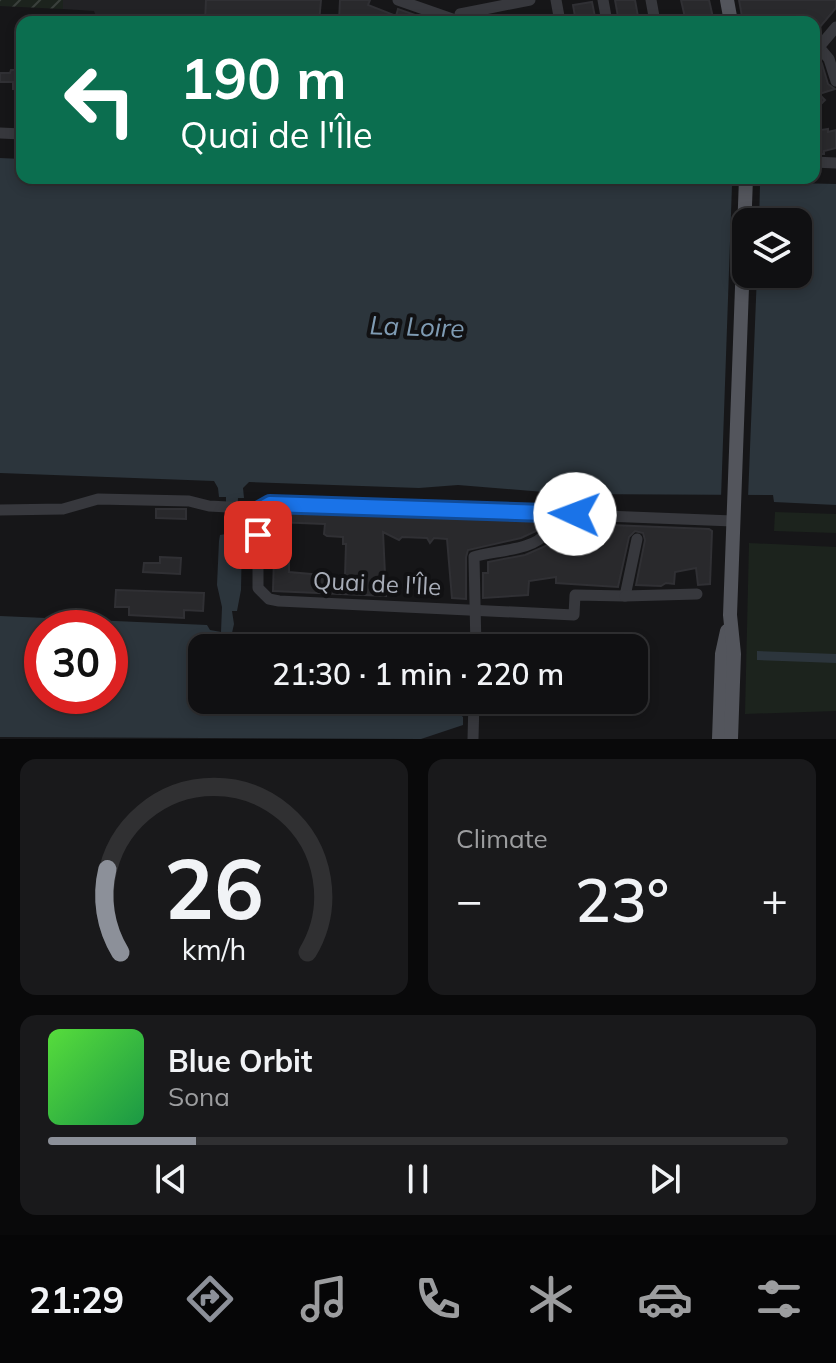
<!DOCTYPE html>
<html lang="en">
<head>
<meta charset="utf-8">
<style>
	:root { --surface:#101012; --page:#19191b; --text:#f1f3f6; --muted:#9c9d9f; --line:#303032; --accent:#8c9099 }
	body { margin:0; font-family:Mulish,sans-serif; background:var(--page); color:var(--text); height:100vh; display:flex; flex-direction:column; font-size:30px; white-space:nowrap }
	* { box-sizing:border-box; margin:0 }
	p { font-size:26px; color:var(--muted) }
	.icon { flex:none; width:44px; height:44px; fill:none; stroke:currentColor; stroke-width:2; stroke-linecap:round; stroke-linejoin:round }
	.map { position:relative; height:739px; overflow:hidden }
	.panel { display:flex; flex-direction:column; gap:20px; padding:20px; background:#09090a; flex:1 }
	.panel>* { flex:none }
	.hud { position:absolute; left:16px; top:16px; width:804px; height:168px; border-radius:16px; box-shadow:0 4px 12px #0003,0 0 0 2px var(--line); background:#0b6e4f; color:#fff; overflow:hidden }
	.controls { position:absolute; left:732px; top:208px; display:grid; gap:16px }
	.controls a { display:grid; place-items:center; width:80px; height:80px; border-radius:16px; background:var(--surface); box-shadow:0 4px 12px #0003,0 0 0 2px var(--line); font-size:40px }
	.speed { position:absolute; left:24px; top:610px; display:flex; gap:16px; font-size:40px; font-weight:700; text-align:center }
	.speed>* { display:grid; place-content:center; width:104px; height:104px; border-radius:50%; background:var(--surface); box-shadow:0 4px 12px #0003,0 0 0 2px var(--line); line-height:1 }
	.speed .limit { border:12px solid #d22; background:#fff; color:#111 }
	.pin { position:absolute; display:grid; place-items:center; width:68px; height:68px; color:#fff; margin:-34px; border-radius:16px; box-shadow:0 4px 12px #0006 }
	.me { position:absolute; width:88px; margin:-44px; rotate:272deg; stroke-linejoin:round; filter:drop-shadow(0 0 6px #0008) }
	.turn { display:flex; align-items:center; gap:28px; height:168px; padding:0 32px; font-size:36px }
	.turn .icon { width:104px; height:104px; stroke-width:2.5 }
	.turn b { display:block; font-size:56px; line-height:68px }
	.big { font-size:60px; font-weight:600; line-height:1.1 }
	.panel .tile { flex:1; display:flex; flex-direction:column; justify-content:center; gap:12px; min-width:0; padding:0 28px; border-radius:16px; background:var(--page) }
	.panel .dial { align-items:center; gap:0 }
	.dial svg { height:208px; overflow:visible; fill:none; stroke:var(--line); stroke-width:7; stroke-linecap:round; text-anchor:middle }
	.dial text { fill:var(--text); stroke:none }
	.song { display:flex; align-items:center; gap:24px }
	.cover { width:96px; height:96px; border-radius:12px; background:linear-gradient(135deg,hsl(110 70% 55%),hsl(140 70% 35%)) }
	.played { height:8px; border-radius:4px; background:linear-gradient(90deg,var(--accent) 20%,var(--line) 20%) }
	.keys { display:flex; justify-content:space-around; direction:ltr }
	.heat { display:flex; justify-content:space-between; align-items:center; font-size:44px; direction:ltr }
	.panel .tiles { flex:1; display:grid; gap:20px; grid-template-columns:1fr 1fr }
	.tile:last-child { grid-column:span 2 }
	.trip { position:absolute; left:188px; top:634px; width:460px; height:80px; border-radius:16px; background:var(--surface); box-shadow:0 4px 12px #0003,0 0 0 2px var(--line); font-weight:600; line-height:80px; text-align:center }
	.dock { display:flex; height:128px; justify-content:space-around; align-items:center; background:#060607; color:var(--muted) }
	.dock .icon { width:56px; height:56px }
	.dock .on { color:var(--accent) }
	.dock b { font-size:36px; color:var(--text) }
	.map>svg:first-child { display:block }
	.built { fill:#222225 }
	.park { fill:#1c231d }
	.garden { fill:url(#garden-furrows) }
	.water { fill:#2c353c; fill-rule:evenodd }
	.pier { fill:#161618 }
	.building { fill:#29292c; stroke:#303034; stroke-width:2 }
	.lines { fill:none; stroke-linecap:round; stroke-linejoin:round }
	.minor { stroke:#37383d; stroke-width:11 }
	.major { stroke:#53555c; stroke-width:14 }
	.route-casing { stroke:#114b97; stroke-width:20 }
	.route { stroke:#1a73e8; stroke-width:14 }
	.labels { text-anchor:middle; stroke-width:8; stroke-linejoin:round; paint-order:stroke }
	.street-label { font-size:24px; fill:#a8adb8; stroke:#111113 }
	.water-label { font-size:26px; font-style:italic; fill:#7f9bb3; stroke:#111113 }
</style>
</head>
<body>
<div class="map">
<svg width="836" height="739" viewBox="0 0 836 739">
	<defs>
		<pattern id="garden-furrows" width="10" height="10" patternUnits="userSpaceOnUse" patternTransform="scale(2)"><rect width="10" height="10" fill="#1c231d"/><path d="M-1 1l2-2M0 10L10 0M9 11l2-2" fill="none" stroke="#3a403c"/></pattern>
	</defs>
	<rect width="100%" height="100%" fill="#161618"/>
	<path class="built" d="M 63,0 L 216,0 L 222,22 L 98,22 L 94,11 L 63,9 Z"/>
	<g class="park">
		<path d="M 775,512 L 836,514 L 836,533 L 774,531 Z"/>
		<path d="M 749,543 L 836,547 L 836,711 L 745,714 Z"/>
	</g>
	<path class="garden" d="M 0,0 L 63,0 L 63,9 L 0,6 Z"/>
	<g class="water">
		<path d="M 0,158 L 22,159 L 22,178 L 413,178 L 423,182 L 562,182 L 569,178 L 836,184 L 836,505 L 774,502 L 773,495 L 568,494 L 458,485 L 419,488 L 249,482 L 243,488 L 244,498 L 238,498 L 236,535 L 242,539 L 241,590 L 237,611 L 232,611 L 234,624 L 232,633 L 346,638 L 393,648 L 202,648 L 202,700 L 459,700 L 455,705 L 455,710 L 463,717 L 463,725 L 421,739 L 0,737 L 0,616 L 207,625 L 210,630 L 221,632 L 222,607 L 217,585 L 219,541 L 220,535 L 226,534 L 226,497 L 219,497 L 218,488 L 214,481 L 0,473 ZM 746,222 L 798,222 L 798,274 L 746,274 ZM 42,628 L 110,628 L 110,696 L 42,696 Z"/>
		<path d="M 757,651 L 836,654 L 836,663 L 757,660 Z"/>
	</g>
	<path class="pier" d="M 728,178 L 764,179 L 764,184 L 760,185 L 759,222 L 746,222 L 746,274 L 757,274 L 748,498 L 721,498 L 732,185 L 727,185 Z"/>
	<g class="building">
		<path d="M 206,0 L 321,0 L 319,22 L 205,22 Z"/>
		<path d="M 340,0 L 370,0 L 368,5 L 396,16 L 398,9 L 435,22 L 388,22 L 376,18 L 375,22 L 357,15 L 357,22 L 339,22 Z"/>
		<path d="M 615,0 L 635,0 L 639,22 L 619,22 Z"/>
		<path d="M 681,0 L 709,0 L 714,22 L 686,22 Z"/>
		<path d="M 739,0 L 836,0 L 836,8 L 814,34 L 814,22 L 743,22 Z"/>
		<path d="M 592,2 L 596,22 L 576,22 L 573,5 Z"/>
		<path d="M 822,64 L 828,84 L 835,89 L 819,94 L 825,100 L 814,111 L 814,73 Z"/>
		<path d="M 11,70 L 20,70 L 22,89 L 13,89 L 13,82 L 0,82 L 0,73 L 10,73 Z"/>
		<path d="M 828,129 L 828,132 L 836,130 L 836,148 L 824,151 L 824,154 L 814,154 L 814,131 Z"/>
		<path d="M 156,509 L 186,509 L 186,519 L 156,518 Z"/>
		<path d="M 277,512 L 300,512 L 538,522 L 536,531 L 521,538 L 468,550 L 466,557 L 466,599 L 452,598 L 447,539 L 434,538 L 430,543 L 427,538 L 402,537 L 399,540 L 383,532 L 386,596 L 273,591 L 274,557 L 289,557 L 289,572 L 345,577 L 346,544 L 343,544 L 343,537 L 327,536 L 324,534 L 325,524 L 275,522 Z"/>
		<path d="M 560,523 L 709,529 L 712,531 L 710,584 L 698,585 L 696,568 L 675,572 L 674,584 L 666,583 L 661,586 L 636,585 L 645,540 L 643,533 L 635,531 L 629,537 L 618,587 L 556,583 L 556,577 L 529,581 L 528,595 L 483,598 L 483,573 L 488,573 L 488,562 L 525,555 L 548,545 L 551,538 L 556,537 L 556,528 Z"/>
		<path d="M 160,557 L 181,558 L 180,574 L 143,572 L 144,563 L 160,563 Z"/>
		<path d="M 116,590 L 204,593 L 203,611 L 184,610 L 184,618 L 129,615 L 129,607 L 115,607 Z"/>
	</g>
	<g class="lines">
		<g class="minor">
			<path d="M 398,0 L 458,21"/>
			<path d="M 556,0 L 560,22"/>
			<path d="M 603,0 L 607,22"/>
			<path d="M 651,0 L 655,22"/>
			<path d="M 460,14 L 530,0"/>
			<path d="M 819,47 L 829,59 L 836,81"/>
			<path d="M 814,53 L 836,27"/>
			<path d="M 0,133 L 22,134"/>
			<path d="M 814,162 L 836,163"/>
			<path d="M 0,510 L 63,509 L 98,499 L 189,501 L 209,506 L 247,508 L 254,513"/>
			<path d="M 254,513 L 258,526 L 258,588 L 269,599 L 279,601 L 574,615 L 575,595 L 625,596 L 637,539"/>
			<path d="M 254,513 L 270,504 L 300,504 L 733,521"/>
			<path d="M 625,596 L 697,594"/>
			<path d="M 476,648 L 474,557 C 490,551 537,550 545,533 C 547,528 547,519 547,513"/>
			<path d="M 473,739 L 474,700"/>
		</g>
		<g class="major">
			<path d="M 727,0 L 731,22"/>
			<path d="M 719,739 L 722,654 L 727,631"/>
			<path d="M 731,739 L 734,654 L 730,615 L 746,178"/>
		</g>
	</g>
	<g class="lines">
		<defs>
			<path id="route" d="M 258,535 L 254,513 L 270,504 L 575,514"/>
		</defs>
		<use href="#route" class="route-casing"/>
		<use href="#route" class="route"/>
	</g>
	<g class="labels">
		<g class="street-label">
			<text transform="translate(377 584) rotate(3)" y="8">Quai de l'Île</text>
		</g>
		<g class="water-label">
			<text transform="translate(417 327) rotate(2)" y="9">La Loire</text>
		</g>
	</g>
</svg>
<div class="controls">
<a><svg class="icon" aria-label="layers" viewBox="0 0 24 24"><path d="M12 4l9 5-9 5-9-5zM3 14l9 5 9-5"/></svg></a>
</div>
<div class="speed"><div class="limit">30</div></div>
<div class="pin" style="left:258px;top:535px;background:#d93025"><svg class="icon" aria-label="arrive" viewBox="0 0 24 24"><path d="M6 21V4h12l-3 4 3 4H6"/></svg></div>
<svg class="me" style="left:575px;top:514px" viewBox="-20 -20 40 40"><circle r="19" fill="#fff"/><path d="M0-13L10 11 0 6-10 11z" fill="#1a73e8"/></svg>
<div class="trip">21:30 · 1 min · 220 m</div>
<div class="hud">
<div class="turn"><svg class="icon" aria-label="left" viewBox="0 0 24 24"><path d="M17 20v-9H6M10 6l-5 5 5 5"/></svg><div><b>190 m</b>Quai de l'Île</div></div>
</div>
</div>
<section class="panel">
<div class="tiles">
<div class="tile dial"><svg viewBox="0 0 100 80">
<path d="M14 69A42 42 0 1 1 86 69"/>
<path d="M14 69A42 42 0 0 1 9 37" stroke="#8c9099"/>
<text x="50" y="56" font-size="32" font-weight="700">26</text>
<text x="50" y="72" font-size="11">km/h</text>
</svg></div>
<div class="tile"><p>Climate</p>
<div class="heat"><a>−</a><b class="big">23°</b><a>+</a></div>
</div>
<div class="tile">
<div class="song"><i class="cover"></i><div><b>Blue Orbit</b><p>Sona</p></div></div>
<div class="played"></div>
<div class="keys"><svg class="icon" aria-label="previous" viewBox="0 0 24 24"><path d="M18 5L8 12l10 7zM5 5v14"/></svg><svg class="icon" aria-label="pause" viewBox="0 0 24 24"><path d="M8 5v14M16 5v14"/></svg><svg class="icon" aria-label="next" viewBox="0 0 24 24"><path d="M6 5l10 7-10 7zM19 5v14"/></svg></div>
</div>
</div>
</section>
<nav class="dock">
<b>21:29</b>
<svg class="icon on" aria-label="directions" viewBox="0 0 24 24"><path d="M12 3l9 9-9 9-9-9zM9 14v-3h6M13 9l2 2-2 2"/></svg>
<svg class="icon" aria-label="music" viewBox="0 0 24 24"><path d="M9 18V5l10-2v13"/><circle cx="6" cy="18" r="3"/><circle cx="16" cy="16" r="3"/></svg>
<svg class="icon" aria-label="phone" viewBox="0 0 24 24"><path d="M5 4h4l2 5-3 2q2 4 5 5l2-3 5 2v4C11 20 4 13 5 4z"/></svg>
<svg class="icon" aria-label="climate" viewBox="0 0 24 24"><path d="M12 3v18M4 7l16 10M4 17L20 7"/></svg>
<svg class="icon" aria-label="car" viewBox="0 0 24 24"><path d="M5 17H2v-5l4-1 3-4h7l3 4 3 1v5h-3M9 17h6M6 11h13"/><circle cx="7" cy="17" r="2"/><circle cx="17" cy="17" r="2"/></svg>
<svg class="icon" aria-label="filters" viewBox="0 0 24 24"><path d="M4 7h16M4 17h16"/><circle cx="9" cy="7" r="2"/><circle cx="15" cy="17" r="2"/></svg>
</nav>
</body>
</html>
